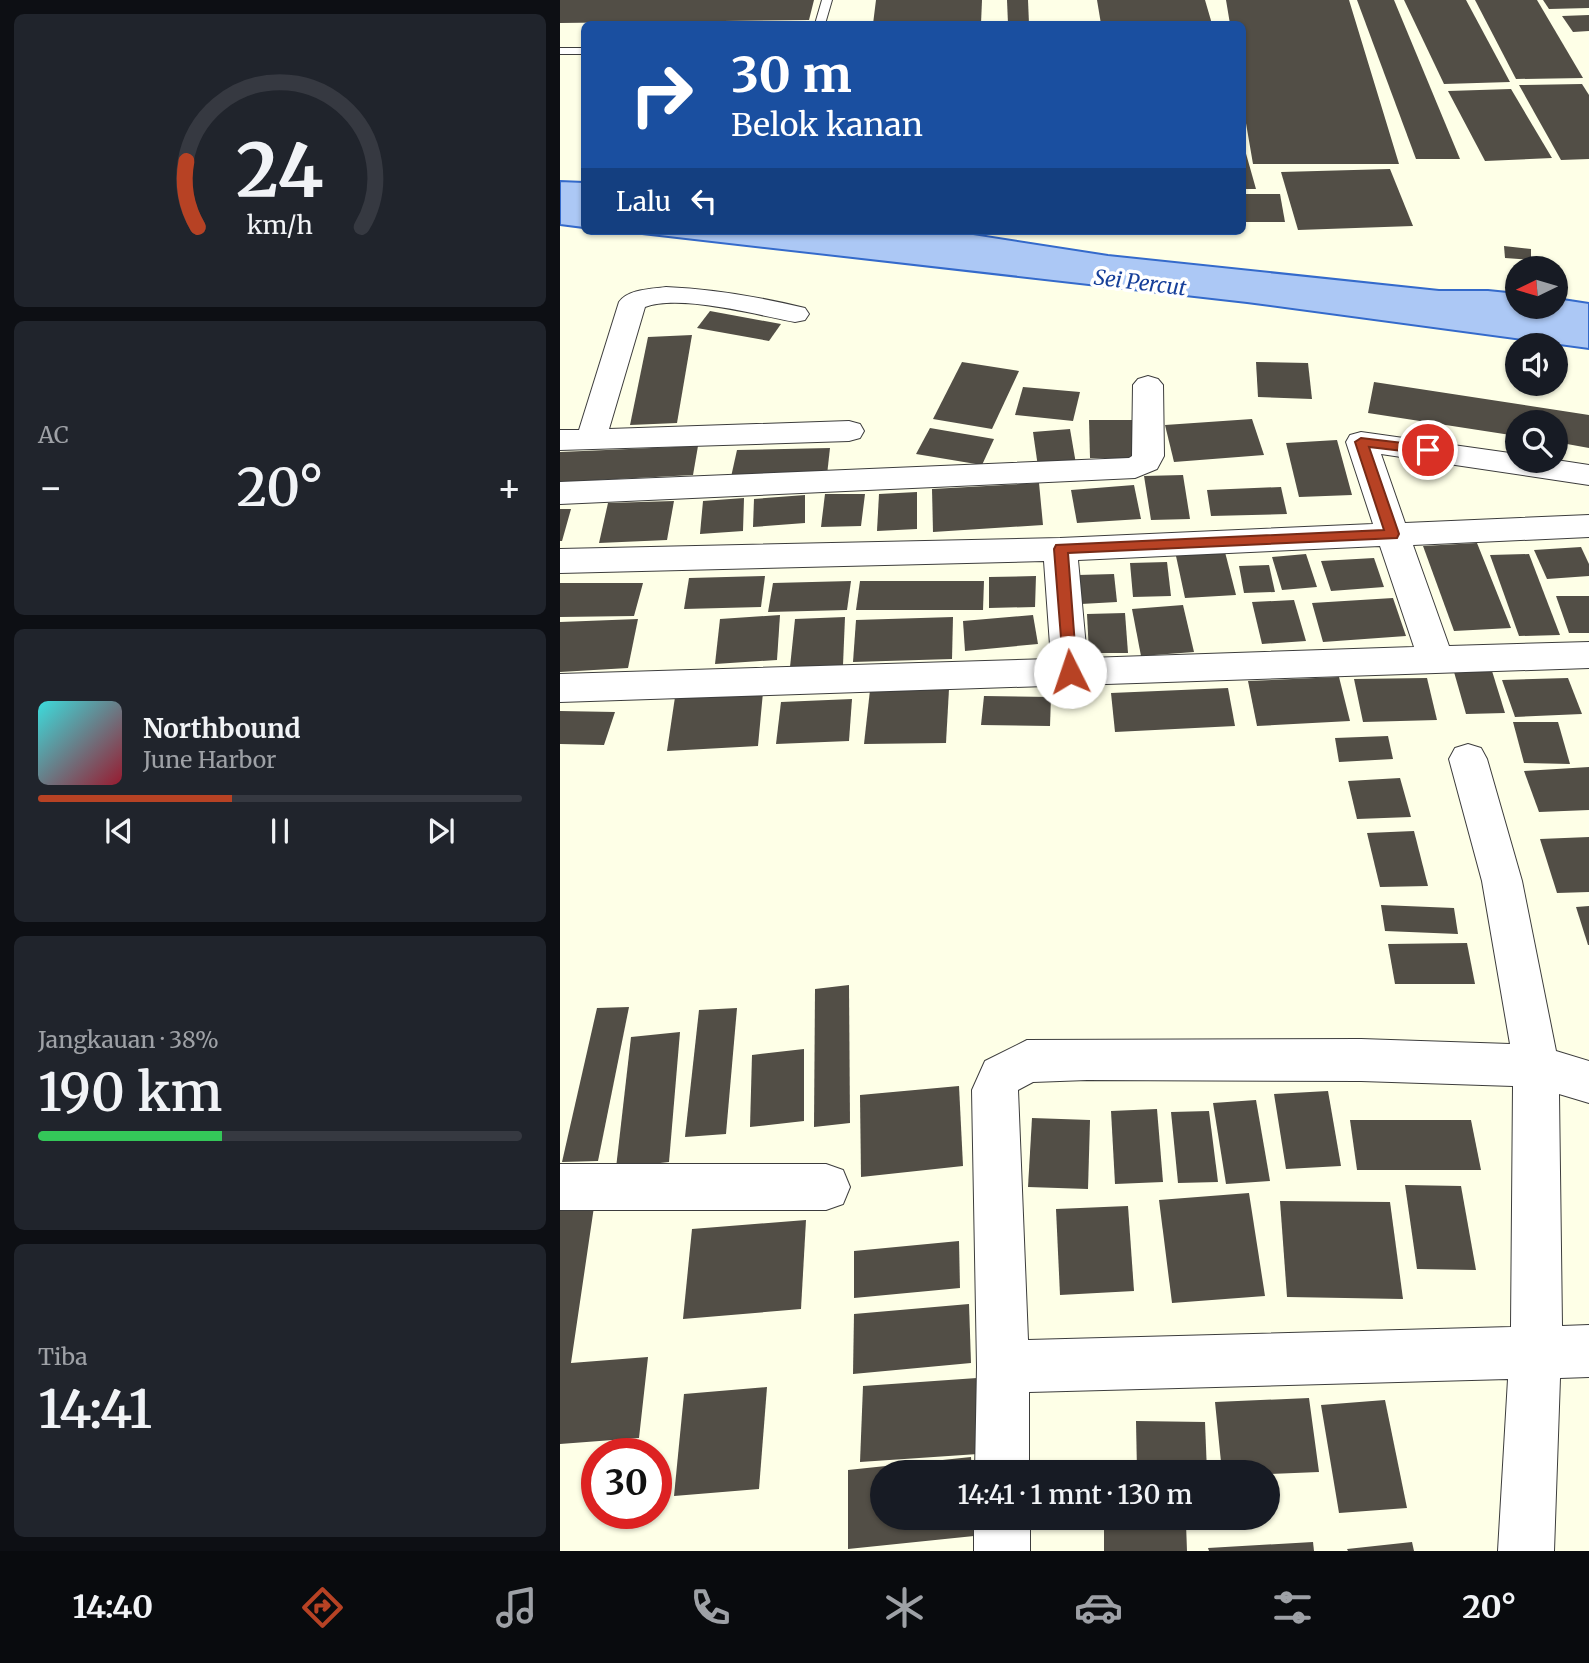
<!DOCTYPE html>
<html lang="id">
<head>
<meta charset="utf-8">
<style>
	:root { --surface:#171b24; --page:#20242c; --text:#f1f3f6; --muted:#9ea1a6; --line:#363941; --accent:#b74224 }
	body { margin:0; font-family:Merriweather,serif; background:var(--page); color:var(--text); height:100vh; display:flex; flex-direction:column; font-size:26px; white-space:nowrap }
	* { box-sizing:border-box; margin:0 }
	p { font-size:23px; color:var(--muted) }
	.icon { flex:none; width:38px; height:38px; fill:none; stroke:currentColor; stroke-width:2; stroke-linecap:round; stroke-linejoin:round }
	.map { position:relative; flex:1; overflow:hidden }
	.drawer { display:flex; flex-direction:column; gap:14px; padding:14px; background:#0d0f14; width:560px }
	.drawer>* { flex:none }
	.top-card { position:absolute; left:21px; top:21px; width:665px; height:214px; border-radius:10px; box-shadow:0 2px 5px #0004; background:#1a4fa0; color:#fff; overflow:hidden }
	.needle { width:46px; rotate:265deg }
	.buttons { position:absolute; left:945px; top:256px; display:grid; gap:14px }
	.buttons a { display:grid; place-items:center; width:63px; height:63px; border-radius:50%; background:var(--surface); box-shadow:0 2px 5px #0004; font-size:35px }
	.speed { position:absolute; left:21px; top:1438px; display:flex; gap:14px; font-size:35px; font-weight:700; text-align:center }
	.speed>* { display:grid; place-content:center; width:91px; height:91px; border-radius:50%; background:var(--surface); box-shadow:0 2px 5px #0004; line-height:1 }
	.speed .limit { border:10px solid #d22; background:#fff; color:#111 }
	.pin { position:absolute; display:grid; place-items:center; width:60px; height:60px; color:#fff; margin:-30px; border:4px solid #fff; border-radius:50%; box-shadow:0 2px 7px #0007 }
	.me { position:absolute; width:77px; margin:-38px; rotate:356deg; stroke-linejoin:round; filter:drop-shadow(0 0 5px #0008) }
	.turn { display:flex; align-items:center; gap:24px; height:147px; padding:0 35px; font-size:32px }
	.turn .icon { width:91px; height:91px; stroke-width:2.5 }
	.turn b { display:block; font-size:49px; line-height:60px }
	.then { display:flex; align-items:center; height:66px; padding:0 35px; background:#0003; gap:14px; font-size:26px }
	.big { font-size:52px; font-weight:600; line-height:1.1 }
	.drawer .card { flex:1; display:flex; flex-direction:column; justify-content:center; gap:10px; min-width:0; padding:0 24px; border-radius:10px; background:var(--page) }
	.drawer .dial { align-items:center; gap:0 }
	.dial svg { height:182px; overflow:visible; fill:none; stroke:var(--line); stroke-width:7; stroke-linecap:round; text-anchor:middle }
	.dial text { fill:var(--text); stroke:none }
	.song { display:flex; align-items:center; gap:21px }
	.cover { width:84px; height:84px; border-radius:10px; background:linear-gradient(135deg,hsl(180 70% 55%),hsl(350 70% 35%)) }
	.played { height:7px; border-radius:4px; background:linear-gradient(90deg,var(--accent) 40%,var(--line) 40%) }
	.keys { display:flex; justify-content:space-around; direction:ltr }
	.heat { display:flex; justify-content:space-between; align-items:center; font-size:38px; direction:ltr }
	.charge { height:10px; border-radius:5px; background:linear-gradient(90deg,#34c759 38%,var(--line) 0) }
	.trip { position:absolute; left:310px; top:1460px; width:410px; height:70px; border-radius:35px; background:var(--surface); box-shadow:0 2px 5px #0004; font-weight:600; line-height:70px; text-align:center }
	.dock { display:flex; height:112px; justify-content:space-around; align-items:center; background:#090b0e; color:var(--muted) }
	.dock .icon { width:49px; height:49px }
	.dock .selected { color:var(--accent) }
	.dock b { font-size:32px; color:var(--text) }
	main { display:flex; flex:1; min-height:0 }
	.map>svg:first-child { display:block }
	.water { fill:#acc8f5; stroke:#346acb; stroke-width:2 }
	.building { fill:#524e46 }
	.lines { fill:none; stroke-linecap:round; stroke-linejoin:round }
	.lane-casing { stroke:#3d3d3d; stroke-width:2 }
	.street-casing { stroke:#3d3d3d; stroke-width:2 }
	.lane { fill:#fff; fill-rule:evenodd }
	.street { fill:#fff; fill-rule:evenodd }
	.route { fill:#b74224; stroke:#772b17; stroke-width:2 }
	.labels { text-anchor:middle; stroke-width:7; stroke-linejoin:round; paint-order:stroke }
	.far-water-label { font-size:21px; font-style:italic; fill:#163f99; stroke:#fff }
</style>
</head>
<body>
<main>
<section class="drawer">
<div class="card dial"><svg viewBox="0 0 100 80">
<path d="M14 69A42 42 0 1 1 86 69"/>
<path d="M14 69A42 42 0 0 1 9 40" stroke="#b74224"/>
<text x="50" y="56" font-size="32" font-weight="700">24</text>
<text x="50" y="72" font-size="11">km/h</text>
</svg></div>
<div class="card"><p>AC</p>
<div class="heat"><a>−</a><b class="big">20°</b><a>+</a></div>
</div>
<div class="card">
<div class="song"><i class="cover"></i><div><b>Northbound</b><p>June Harbor</p></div></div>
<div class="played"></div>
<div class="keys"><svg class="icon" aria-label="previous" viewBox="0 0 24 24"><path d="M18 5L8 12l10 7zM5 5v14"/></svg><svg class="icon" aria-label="pause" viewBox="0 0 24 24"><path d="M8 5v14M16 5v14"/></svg><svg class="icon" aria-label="next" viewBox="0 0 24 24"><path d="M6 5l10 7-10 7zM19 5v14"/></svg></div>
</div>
<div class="card"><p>Jangkauan · 38%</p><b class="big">190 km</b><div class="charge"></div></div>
<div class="card"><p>Tiba</p><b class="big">14:41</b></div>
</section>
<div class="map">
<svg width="1029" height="1551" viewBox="0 0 1029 1551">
	<rect width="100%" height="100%" fill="#feffe7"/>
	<g class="water">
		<path d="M 0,181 L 24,182 L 24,228 L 0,225 Z"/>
		<path d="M 56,231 L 394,231 L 548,255 L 879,290 L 928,290 L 957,293 L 957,306 L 996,306 L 996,298 L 1029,303 L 1029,349 L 687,303 Z"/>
	</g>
	<g class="building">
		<path d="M 0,0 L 254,0 L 249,20 L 0,23 Z"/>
		<path d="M 316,0 L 422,0 L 421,24 L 313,24 Z"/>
		<path d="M 447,0 L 468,0 L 469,24 L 448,24 Z"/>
		<path d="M 537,0 L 645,0 L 652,24 L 541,24 Z"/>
		<path d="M 666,0 L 789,0 L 839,164 L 693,164 L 682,100 L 682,24 L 670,24 Z"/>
		<path d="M 797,0 L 834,0 L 900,159 L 856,159 Z"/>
		<path d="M 844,0 L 906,0 L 950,82 L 884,84 Z"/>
		<path d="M 915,0 L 977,0 L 1023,78 L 956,79 Z"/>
		<path d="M 983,0 L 1029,0 L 1029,8 L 989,9 Z"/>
		<path d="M 1029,15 L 1029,31 L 1013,32 L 1002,16 Z"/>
		<path d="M 1022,84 L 1029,95 L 1029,159 L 1001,160 L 959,85 Z"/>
		<path d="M 951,89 L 992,158 L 925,161 L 888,91 Z"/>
		<path d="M 683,143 L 696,189 L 682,189 Z"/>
		<path d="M 830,169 L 853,226 L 738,230 L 721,172 Z"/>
		<path d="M 682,194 L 720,194 L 725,222 L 682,222 Z"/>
		<path d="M 944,246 L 971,249 L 971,260 L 945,258 Z"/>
		<path d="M 150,311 L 221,324 L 209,341 L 137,328 Z"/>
		<path d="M 132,335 L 117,423 L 70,425 L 88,337 Z"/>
		<path d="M 402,362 L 459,371 L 432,429 L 373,419 Z"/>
		<path d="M 696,362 L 748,363 L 752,399 L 698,397 Z"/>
		<path d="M 814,382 L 1029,415 L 1029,448 L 996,442 L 996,422 L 957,422 L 957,436 L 808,413 Z"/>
		<path d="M 463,387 L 520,392 L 513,421 L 455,415 Z"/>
		<path d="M 692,419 L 704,455 L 614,462 L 605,425 Z"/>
		<path d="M 529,420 L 580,420 L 584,458 L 530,458 Z"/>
		<path d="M 370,428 L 434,439 L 422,465 L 356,454 Z"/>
		<path d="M 510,429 L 516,464 L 478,467 L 473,432 Z"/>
		<path d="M 777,440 L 792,495 L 739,497 L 726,443 Z"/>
		<path d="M 138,446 L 133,475 L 0,482 L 0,452 Z"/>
		<path d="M 270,448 L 267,475 L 171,477 L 177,450 Z"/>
		<path d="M 623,475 L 630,519 L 591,520 L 584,476 Z"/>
		<path d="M 479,483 L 483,525 L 373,532 L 372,489 Z"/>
		<path d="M 574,485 L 581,519 L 517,523 L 511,490 Z"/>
		<path d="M 721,487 L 727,514 L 651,516 L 647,490 Z"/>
		<path d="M 357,492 L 357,529 L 317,531 L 319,494 Z"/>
		<path d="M 265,494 L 305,494 L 301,526 L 261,527 Z"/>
		<path d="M 245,495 L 245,523 L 193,527 L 194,499 Z"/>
		<path d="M 184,498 L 183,531 L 140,534 L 143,501 Z"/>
		<path d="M 114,501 L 107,540 L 39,543 L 48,503 Z"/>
		<path d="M 0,509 L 11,509 L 2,541 L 0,541 Z"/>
		<path d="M 917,543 L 951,628 L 894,631 L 863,546 Z"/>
		<path d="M 1021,547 L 1029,564 L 1029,576 L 987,579 L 974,550 Z"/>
		<path d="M 665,552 L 676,595 L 625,598 L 616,556 Z"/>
		<path d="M 746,554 L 757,587 L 722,590 L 712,557 Z"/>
		<path d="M 969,554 L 1000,635 L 959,636 L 930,555 Z"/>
		<path d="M 814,558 L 824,587 L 771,591 L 761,561 Z"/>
		<path d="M 607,562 L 611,596 L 573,597 L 570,563 Z"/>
		<path d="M 709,565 L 715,592 L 684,593 L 679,566 Z"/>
		<path d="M 554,574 L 557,602 L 521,604 L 518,575 Z"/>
		<path d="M 205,576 L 201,607 L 124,609 L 129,578 Z"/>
		<path d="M 476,576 L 475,607 L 429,608 L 429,577 Z"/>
		<path d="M 291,581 L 287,610 L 208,612 L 213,583 Z"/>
		<path d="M 300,581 L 424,581 L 423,610 L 296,610 Z"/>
		<path d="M 0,583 L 83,583 L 74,616 L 0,617 Z"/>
		<path d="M 996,596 L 1029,596 L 1029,633 L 1009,633 Z"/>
		<path d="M 833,598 L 846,636 L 763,642 L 752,603 Z"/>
		<path d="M 734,600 L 746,641 L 702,644 L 692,602 Z"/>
		<path d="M 623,605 L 634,652 L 581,656 L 572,609 Z"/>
		<path d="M 565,613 L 568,653 L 529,653 L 527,614 Z"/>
		<path d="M 220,615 L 217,660 L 155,664 L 160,619 Z"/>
		<path d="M 473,615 L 478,644 L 405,651 L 403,621 Z"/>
		<path d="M 285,617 L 283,665 L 230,667 L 235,619 Z"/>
		<path d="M 393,617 L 392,659 L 293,662 L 296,620 Z"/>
		<path d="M 78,619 L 68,668 L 0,672 L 0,622 Z"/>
		<path d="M 932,671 L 945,713 L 906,714 L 894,672 Z"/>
		<path d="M 779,677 L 790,721 L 697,726 L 688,681 Z"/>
		<path d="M 867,678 L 877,720 L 803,722 L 794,679 Z"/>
		<path d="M 1008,678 L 1022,714 L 955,717 L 942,680 Z"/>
		<path d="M 668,688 L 675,726 L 555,732 L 551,693 Z"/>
		<path d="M 389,689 L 386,743 L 304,744 L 310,690 Z"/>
		<path d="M 203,692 L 198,746 L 107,751 L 115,697 Z"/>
		<path d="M 424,696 L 491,697 L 490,726 L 421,725 Z"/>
		<path d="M 292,699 L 289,741 L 216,744 L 221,702 Z"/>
		<path d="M 0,711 L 55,712 L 44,745 L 0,744 Z"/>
		<path d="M 953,722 L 998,722 L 1010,764 L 964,763 Z"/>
		<path d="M 828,736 L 833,759 L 779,762 L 775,738 Z"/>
		<path d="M 1029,767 L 1029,810 L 979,812 L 964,771 Z"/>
		<path d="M 840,778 L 851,817 L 797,819 L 788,781 Z"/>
		<path d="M 854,831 L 868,886 L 820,887 L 807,833 Z"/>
		<path d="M 1029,837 L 1029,892 L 997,893 L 980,839 Z"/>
		<path d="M 821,905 L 894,908 L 898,934 L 825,931 Z"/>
		<path d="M 1029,906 L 1029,945 L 1028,945 L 1016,907 Z"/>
		<path d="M 907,943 L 915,984 L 835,984 L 828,944 Z"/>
		<path d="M 289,985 L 290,1123 L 254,1127 L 255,989 Z"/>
		<path d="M 69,1007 L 38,1161 L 2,1162 L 37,1008 Z"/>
		<path d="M 177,1008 L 166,1134 L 125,1137 L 139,1010 Z"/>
		<path d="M 120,1032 L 109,1162 L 56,1168 L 71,1037 Z"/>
		<path d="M 244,1049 L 244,1121 L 190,1127 L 192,1055 Z"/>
		<path d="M 399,1086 L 403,1166 L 301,1177 L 300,1095 Z"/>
		<path d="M 768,1091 L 781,1166 L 726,1169 L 714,1094 Z"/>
		<path d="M 696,1100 L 710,1181 L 666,1184 L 653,1103 Z"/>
		<path d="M 597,1109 L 603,1182 L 555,1184 L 551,1111 Z"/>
		<path d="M 649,1111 L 658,1182 L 618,1183 L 611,1112 Z"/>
		<path d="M 472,1118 L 530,1120 L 528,1189 L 468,1187 Z"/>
		<path d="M 790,1120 L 911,1120 L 921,1170 L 797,1170 Z"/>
		<path d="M 845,1185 L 901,1186 L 916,1270 L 857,1269 Z"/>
		<path d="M 689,1193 L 705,1296 L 612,1303 L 599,1200 Z"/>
		<path d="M 35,1200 L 11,1363 L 88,1357 L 79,1438 L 0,1444 L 0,1202 Z"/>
		<path d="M 720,1201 L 830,1202 L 843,1299 L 727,1297 Z"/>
		<path d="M 568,1206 L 574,1291 L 500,1295 L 496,1209 Z"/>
		<path d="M 246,1220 L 241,1309 L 123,1319 L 132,1229 Z"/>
		<path d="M 399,1241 L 400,1288 L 294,1298 L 294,1251 Z"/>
		<path d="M 409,1304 L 411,1363 L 293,1374 L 294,1314 Z"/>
		<path d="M 417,1378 L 418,1454 L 300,1462 L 303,1386 Z"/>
		<path d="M 207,1387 L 199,1489 L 114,1496 L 124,1394 Z"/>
		<path d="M 749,1398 L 759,1472 L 707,1474 L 707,1472 L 662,1472 L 655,1402 Z"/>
		<path d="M 825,1400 L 847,1508 L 779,1513 L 761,1405 Z"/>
		<path d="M 576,1421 L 645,1422 L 647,1472 L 577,1472 Z"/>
		<path d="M 411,1457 L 412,1472 L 322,1472 L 322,1517 L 413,1517 L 414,1536 L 288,1549 L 288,1470 Z"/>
		<path d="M 544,1517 L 587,1517 L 587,1522 L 626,1523 L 627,1551 L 544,1551 Z"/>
		<path d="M 753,1542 L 754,1551 L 649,1551 L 648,1548 Z"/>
		<path d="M 852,1542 L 854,1551 L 788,1551 L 787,1549 Z"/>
	</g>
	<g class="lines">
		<defs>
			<g id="lane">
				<path d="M 262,0 L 272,0 L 265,24 L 255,24 Z"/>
				<rect x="0" y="48" width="24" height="6"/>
			</g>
			<g id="street">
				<path d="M 106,287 C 152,289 200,297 245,308 L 249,314 L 245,320 L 235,322 C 197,315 121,294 85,307 L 49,429 L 289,421 L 300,424 L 304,431 L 300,438 L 289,441 L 0,450 L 0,430 L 19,430 L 59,302 C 68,289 91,289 106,287 Z"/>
				<path d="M 588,376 L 598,379 L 603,385 L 604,456 L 597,469 L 575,478 L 0,504 L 0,482 L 569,458 L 572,456 L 573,385 L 578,379 Z"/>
				<path d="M 801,432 L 957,454 L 957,460 L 996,460 L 1029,465 L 1029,485 L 821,454 L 845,523 L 1029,515 L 1029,537 L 853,545 L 889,646 L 1029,642 L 1029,668 L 0,702 L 0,674 L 491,659 L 484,561 L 0,573 L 0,549 L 500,538 L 813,524 L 786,442 L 790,435 ZM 820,546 L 854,647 L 527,658 L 518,560 Z"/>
				<path d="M 908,744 L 921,748 L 927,759 L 962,881 L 996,1051 L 1029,1061 L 1029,1103 L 999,1094 L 1002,1326 L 1029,1325 L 1029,1377 L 1000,1378 L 994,1551 L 938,1551 L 948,1379 L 469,1392 L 469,1472 L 415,1472 L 417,1367 L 412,1090 L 425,1061 L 467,1040 L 801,1039 L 950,1044 L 922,881 L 889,759 L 895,748 ZM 527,1080 L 801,1081 L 953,1086 L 951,1327 L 468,1340 L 458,1090 L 473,1082 Z"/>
				<path d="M 0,1164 L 266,1164 L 283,1170 L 290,1187 L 283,1204 L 266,1210 L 0,1210 Z"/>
				<rect x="414" y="1517" width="56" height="34"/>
			</g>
		</defs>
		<use href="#lane" class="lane-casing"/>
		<use href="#street" class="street-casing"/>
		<use href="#lane" class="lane"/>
		<use href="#street" class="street"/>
	</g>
	<path class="route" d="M 801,438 L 868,446 L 874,450 L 868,454 L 809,447 L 839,534 L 837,538 L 508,553 L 517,672 L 515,676 L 504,676 L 494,549 L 496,545 L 824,530 L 795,442 Z"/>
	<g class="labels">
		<g class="far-water-label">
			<text transform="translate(580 283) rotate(7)" y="7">Sei Percut</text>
		</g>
	</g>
</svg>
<div class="buttons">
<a><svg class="needle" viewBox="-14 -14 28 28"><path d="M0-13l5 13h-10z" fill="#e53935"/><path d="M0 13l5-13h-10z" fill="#9ea1a6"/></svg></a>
<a><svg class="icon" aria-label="sound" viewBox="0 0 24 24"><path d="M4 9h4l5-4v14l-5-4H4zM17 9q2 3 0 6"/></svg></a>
<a><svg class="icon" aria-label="search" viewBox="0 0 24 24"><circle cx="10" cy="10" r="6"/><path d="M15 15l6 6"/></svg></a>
</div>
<div class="speed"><div class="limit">30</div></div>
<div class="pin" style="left:868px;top:450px;background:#d93025"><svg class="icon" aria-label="arrive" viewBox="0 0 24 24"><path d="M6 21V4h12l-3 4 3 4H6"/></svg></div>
<svg class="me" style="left:510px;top:672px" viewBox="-20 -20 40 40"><circle r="19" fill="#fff"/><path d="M0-13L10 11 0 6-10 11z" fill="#b74224"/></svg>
<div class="trip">14:41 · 1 mnt · 130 m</div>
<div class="top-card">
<div class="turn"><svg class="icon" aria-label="right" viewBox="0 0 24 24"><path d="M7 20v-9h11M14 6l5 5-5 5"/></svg><div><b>30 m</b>Belok kanan</div></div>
<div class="then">Lalu<svg class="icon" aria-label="left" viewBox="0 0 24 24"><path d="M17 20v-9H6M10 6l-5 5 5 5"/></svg></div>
</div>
</div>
</main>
<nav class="dock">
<b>14:40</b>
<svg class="icon selected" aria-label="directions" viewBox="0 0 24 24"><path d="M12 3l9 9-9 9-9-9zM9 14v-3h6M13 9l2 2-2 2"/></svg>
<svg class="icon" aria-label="music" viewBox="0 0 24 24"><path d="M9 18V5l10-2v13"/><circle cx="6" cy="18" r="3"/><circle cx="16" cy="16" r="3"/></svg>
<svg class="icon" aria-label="phone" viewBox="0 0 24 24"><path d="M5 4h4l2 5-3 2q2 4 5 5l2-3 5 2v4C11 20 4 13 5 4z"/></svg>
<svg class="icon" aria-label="climate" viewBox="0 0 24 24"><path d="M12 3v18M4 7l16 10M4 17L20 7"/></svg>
<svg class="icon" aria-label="car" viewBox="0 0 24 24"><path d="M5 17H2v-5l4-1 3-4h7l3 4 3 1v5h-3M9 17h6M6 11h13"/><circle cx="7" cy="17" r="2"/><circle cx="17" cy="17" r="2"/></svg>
<svg class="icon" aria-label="filters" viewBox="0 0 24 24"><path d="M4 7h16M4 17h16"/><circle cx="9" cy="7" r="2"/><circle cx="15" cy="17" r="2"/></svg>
<b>20°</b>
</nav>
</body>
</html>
